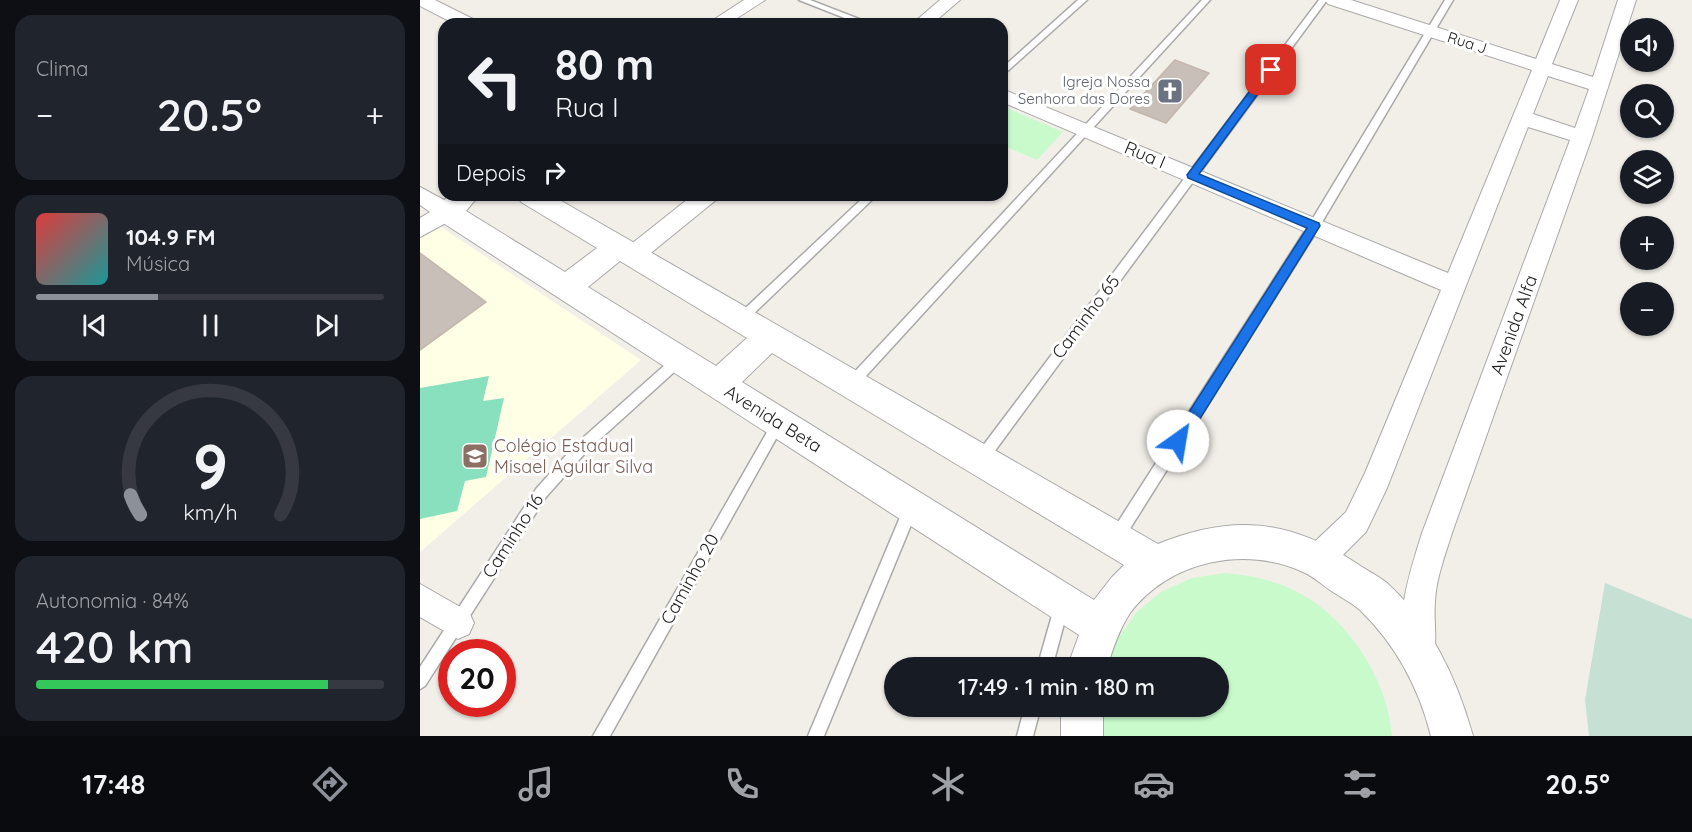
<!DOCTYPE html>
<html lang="pt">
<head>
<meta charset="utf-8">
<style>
	:root { --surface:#171b24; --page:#20242c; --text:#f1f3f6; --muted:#9ea1a6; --line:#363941; --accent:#8c9099 }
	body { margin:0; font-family:Quicksand,sans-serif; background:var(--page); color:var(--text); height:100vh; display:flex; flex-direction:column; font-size:22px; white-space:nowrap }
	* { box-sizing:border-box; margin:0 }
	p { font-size:20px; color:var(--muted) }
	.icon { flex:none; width:33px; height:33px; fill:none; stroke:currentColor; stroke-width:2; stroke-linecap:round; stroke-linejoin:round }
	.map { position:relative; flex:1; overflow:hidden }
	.drawer { display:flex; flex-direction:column; gap:15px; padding:15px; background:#0d0f14; width:420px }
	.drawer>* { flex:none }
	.guide { position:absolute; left:18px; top:18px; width:570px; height:183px; border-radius:18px; box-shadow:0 2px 4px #0004; background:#171b24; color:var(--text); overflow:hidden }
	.fabs { position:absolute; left:1200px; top:18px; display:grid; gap:12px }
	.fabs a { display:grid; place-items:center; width:54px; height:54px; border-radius:50%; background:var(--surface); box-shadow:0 2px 4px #0004; font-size:30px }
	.speed { position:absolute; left:18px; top:639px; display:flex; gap:12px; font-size:30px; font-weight:700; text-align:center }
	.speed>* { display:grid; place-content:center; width:78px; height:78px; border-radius:50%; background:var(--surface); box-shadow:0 2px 4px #0004; line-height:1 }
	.speed .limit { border:9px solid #d22; background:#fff; color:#111 }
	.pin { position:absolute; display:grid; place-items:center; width:51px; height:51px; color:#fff; margin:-26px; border-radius:12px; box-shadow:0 3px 9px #0006 }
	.me { position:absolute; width:66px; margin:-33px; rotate:32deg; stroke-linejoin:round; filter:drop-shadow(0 0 4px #0008) }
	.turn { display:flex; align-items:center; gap:21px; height:126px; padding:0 18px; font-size:27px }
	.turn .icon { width:78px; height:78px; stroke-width:2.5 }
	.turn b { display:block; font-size:42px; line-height:51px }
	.then { display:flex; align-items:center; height:57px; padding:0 18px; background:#0003; gap:12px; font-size:22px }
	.big { font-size:45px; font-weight:600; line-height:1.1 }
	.drawer .widget { flex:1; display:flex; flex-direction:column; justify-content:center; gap:9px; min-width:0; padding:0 21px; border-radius:18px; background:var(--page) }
	.drawer .dial { align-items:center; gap:0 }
	.dial svg { height:156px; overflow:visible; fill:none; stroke:var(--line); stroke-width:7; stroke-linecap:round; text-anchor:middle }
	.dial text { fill:var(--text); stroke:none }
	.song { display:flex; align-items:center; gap:18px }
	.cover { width:72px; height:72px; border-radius:9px; background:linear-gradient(135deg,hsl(0 70% 55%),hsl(180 70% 35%)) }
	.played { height:6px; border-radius:3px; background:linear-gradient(90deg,var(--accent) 35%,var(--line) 35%) }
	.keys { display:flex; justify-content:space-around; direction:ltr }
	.heat { display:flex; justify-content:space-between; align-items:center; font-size:33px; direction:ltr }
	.charge { height:9px; border-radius:4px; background:linear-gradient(90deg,#34c759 84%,var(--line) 0) }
	.trip { position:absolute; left:464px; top:657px; width:345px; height:60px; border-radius:30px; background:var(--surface); box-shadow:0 2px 4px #0004; font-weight:600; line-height:60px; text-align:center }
	.tab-bar { display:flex; height:96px; justify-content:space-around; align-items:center; background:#090b0e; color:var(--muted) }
	.tab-bar .icon { width:42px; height:42px }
	.tab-bar .current { color:var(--accent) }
	.tab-bar b { font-size:27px; color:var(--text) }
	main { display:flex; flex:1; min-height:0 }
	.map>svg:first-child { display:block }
	.education { fill:#ffffe5 }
	.wetland { fill:#c6e0d4 }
	.park { fill:#c8facc }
	.pitch { fill:#88e0be }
	.building { fill:#c7bfb8; stroke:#c4b6ab; stroke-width:1.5 }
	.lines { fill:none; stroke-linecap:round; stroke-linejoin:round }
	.service-casing { stroke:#a9a9a9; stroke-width:3 }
	.minor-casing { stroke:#a9a9a9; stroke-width:2 }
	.tertiary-casing { stroke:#a9a9a9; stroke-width:2 }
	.service { fill:#fff; fill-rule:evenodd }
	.minor { fill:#fff; fill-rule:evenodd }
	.tertiary { fill:#fff; fill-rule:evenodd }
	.route { fill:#1a73e8; stroke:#114b97; stroke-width:1.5 }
	.labels { text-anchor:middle; stroke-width:6; stroke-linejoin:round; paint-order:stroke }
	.far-street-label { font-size:15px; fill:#222; stroke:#fff }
	.far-worship-label { font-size:15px; fill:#5b616d; stroke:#fff; text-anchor:end }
	.street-label { font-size:18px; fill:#222; stroke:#fff }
	.education-label { font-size:18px; fill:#785e54; stroke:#fff; text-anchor:start }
</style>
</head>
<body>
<main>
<section class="drawer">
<div class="widget"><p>Clima</p>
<div class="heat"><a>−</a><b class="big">20.5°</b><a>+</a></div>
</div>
<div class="widget">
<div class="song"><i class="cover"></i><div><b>104.9 FM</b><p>Música</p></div></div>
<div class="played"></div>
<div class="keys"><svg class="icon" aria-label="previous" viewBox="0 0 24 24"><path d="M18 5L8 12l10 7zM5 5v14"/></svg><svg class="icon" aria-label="pause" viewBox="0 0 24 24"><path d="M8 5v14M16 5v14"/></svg><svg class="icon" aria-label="next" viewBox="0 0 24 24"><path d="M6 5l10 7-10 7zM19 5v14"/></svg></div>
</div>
<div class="widget dial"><svg viewBox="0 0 100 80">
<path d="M14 69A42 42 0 1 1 86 69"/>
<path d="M14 69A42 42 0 0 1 9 59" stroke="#8c9099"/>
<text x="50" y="56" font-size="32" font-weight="700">9</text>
<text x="50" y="72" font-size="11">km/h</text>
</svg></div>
<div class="widget"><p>Autonomia · 84%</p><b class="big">420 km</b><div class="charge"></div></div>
</section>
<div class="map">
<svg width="1272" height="736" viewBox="0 0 1272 736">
	<rect width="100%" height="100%" fill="#f2efe9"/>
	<path class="education" d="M 15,223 L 221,360 L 0,552 L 0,233 Z"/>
	<path class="wetland" d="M 1185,583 L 1272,619 L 1272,736 L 1169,736 L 1165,700 Z"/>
	<g class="park">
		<path d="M 582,106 L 643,132 L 617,160 L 582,145 Z"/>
		<path d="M 804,573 C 828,575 849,579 871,589 C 925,613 968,678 972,736 L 684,736 L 683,707 L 798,706 L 798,668 L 688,667 L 696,641 L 716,613 L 741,592 L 772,578 Z"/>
	</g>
	<path class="pitch" d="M 69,376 L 63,401 L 84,398 L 66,477 L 45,481 L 37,511 L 0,519 L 0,388 Z"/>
	<g class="building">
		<path d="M 755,60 L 789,73 L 746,123 L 710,109 Z"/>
		<path d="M 0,253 L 66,302 L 0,350 Z"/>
	</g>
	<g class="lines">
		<defs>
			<g id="service">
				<path d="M 379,0 L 390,0 L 452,24 L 440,24 Z"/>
				<path d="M 658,0 L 667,0 L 582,76 L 582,68 Z"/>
				<path d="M 782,0 L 790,0 L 435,388 L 431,389 L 427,388 L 425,384 L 427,380 Z"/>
				<path d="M 899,0 L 907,0 L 566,463 L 561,465 L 556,463 L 555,459 L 556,455 Z"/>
				<path d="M 1025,0 L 1033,0 L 898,229 L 701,543 L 696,545 L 691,543 L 689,538 L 691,533 L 890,223 Z"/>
				<path d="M 446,195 L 457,195 L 325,322 L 317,322 L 315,319 L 317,316 Z"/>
				<path d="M 259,355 L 263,356 L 265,360 L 263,364 L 167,451 L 126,497 L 5,686 L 0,689 L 0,667 L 116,489 L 157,443 L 255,356 Z"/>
				<path d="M 358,418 L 362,420 L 364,424 L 362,428 L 190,736 L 173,736 L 354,420 Z"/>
				<path d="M 491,502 L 496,503 L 498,508 L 404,736 L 388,736 L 486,503 Z"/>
				<path d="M 642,598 L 647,600 L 649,605 L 632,668 L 617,668 L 635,605 L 637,600 Z"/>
				<path d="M 605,706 L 621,706 L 613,736 L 597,736 Z"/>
			</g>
			<g id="minor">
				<path d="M 0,0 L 15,0 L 55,20 L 58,24 L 35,24 L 0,6 Z"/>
				<path d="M 324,0 L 345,0 L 308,24 L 287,24 Z"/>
				<path d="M 520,0 L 540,0 L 512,24 L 492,24 Z"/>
				<path d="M 905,0 L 931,0 L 1116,59 L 1140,0 L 1158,0 L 1132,64 L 1173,77 L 1198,0 L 1216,0 L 1172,137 L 1032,533 C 1025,556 1016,578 1015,602 C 1013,623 1019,644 1011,663 L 1000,668 L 989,663 C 972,623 990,572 1002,533 L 1150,140 L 1108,127 L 967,488 L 946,532 L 909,569 L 898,574 L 887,569 L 883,559 L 887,549 L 926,512 L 945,473 L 1021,290 L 582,102 L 582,89 L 1028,273 L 1112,70 L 908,4 ZM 1128,76 L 1169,89 L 1155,128 L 1113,114 Z"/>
				<path d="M 0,187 L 35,206 L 38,212 L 35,218 L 0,237 L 0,218 L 10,212 L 0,205 Z"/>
				<path d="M 273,195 L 299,195 L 296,200 L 221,261 L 213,264 L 205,261 L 202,255 L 205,249 Z"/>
				<path d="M 0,584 L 49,612 L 54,623 L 49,634 L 38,639 L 0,617 Z"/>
			</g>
			<g id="tertiary">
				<path d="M 29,195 L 59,195 L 46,211 L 145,272 L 177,248 L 101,202 L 97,195 L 131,195 L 738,544 C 812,514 869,519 936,563 C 946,570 957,575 967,583 C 1011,623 1037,679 1053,736 L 1011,736 C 999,688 976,645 940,610 C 931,602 920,597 910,590 C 901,584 893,576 883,572 C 825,545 749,561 710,613 C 699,630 693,648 687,668 L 647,668 L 659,635 L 17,219 L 13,212 ZM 200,261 L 327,338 L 296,366 L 168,287 ZM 352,353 L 704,565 L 692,577 L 674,600 L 322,382 Z"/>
				<rect x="641" y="706" width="42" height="30"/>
			</g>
		</defs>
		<use href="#service" class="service-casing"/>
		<use href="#minor" class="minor-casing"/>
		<use href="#tertiary" class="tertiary-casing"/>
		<use href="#service" class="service"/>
		<use href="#minor" class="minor"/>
		<use href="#tertiary" class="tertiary"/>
	</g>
	<path class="route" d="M 851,67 L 854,68 L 854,72 L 779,174 L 899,223 L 900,226 L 763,446 L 758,448 L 753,446 L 751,441 L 753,437 L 887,228 L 768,178 L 767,175 L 847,68 Z"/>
	<defs>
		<symbol id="church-square" viewBox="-11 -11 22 22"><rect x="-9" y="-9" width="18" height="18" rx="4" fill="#6b7280" stroke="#fff"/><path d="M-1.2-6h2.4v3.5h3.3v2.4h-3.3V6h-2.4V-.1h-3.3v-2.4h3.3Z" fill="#fff"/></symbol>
		<symbol id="school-square" viewBox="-11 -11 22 22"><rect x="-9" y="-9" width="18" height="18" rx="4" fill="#8d6e63" stroke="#fff"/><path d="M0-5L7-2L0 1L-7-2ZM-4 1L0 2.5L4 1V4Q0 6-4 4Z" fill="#fff"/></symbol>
	</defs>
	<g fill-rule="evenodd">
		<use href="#church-square" x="735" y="76" width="30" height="30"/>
		<use href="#school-square" x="40" y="441" width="30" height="30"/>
	</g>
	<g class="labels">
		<g class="far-street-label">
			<text transform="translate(1047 43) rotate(18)" y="5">Rua J</text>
		</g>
		<g class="far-worship-label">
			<text x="730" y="87">Igreja Nossa<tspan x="730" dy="17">Senhora das Dores</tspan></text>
		</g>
		<g class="street-label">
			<text transform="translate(725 155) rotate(23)" y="6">Rua I</text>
			<text transform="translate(666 317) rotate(-53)" y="6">Caminho 65</text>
			<text transform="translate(1094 325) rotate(-70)" y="6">Avenida Alfa</text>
			<text transform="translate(353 419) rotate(32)" y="6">Avenida Beta</text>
			<text transform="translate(93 536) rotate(-57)" y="6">Caminho 16</text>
			<text transform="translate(270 579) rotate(-61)" y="6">Caminho 20</text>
		</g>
		<g class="education-label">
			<text x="74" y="452">Colégio Estadual<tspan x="74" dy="21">Misael Aguilar Silva</tspan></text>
		</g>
	</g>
</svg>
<div class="fabs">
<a><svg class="icon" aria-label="sound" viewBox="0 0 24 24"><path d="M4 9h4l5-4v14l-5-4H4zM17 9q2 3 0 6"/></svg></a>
<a><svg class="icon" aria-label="search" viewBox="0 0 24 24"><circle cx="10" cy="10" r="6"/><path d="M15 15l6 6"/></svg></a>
<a><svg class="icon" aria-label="layers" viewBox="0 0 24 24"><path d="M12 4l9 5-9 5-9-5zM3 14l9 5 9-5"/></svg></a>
<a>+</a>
<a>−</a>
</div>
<div class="speed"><div class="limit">20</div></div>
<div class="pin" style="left:851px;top:70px;background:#d93025"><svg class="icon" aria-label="arrive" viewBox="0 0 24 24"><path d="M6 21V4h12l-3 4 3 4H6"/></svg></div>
<svg class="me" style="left:758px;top:441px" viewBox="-20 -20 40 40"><circle r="19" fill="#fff"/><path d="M0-13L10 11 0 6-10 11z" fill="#1a73e8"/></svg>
<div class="trip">17:49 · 1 min · 180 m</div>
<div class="guide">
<div class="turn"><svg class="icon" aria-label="left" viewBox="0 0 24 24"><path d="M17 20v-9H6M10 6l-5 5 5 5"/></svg><div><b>80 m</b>Rua I</div></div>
<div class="then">Depois<svg class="icon" aria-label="right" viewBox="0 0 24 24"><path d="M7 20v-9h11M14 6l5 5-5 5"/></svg></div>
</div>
</div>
</main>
<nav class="tab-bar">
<b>17:48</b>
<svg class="icon current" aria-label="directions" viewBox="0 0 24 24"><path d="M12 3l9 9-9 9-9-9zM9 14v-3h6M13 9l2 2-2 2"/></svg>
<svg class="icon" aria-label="music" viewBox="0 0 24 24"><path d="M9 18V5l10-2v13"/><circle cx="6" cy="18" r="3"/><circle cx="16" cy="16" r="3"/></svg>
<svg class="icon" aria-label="phone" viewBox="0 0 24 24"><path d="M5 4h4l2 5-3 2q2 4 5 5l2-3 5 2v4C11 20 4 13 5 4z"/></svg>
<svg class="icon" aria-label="climate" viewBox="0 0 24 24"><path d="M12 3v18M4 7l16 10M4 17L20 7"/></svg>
<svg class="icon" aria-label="car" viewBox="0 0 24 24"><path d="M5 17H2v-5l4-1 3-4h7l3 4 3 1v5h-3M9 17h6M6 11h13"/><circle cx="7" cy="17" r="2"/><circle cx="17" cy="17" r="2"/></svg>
<svg class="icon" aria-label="filters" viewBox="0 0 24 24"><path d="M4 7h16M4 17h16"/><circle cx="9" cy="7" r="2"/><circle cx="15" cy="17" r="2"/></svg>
<b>20.5°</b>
</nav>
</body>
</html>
